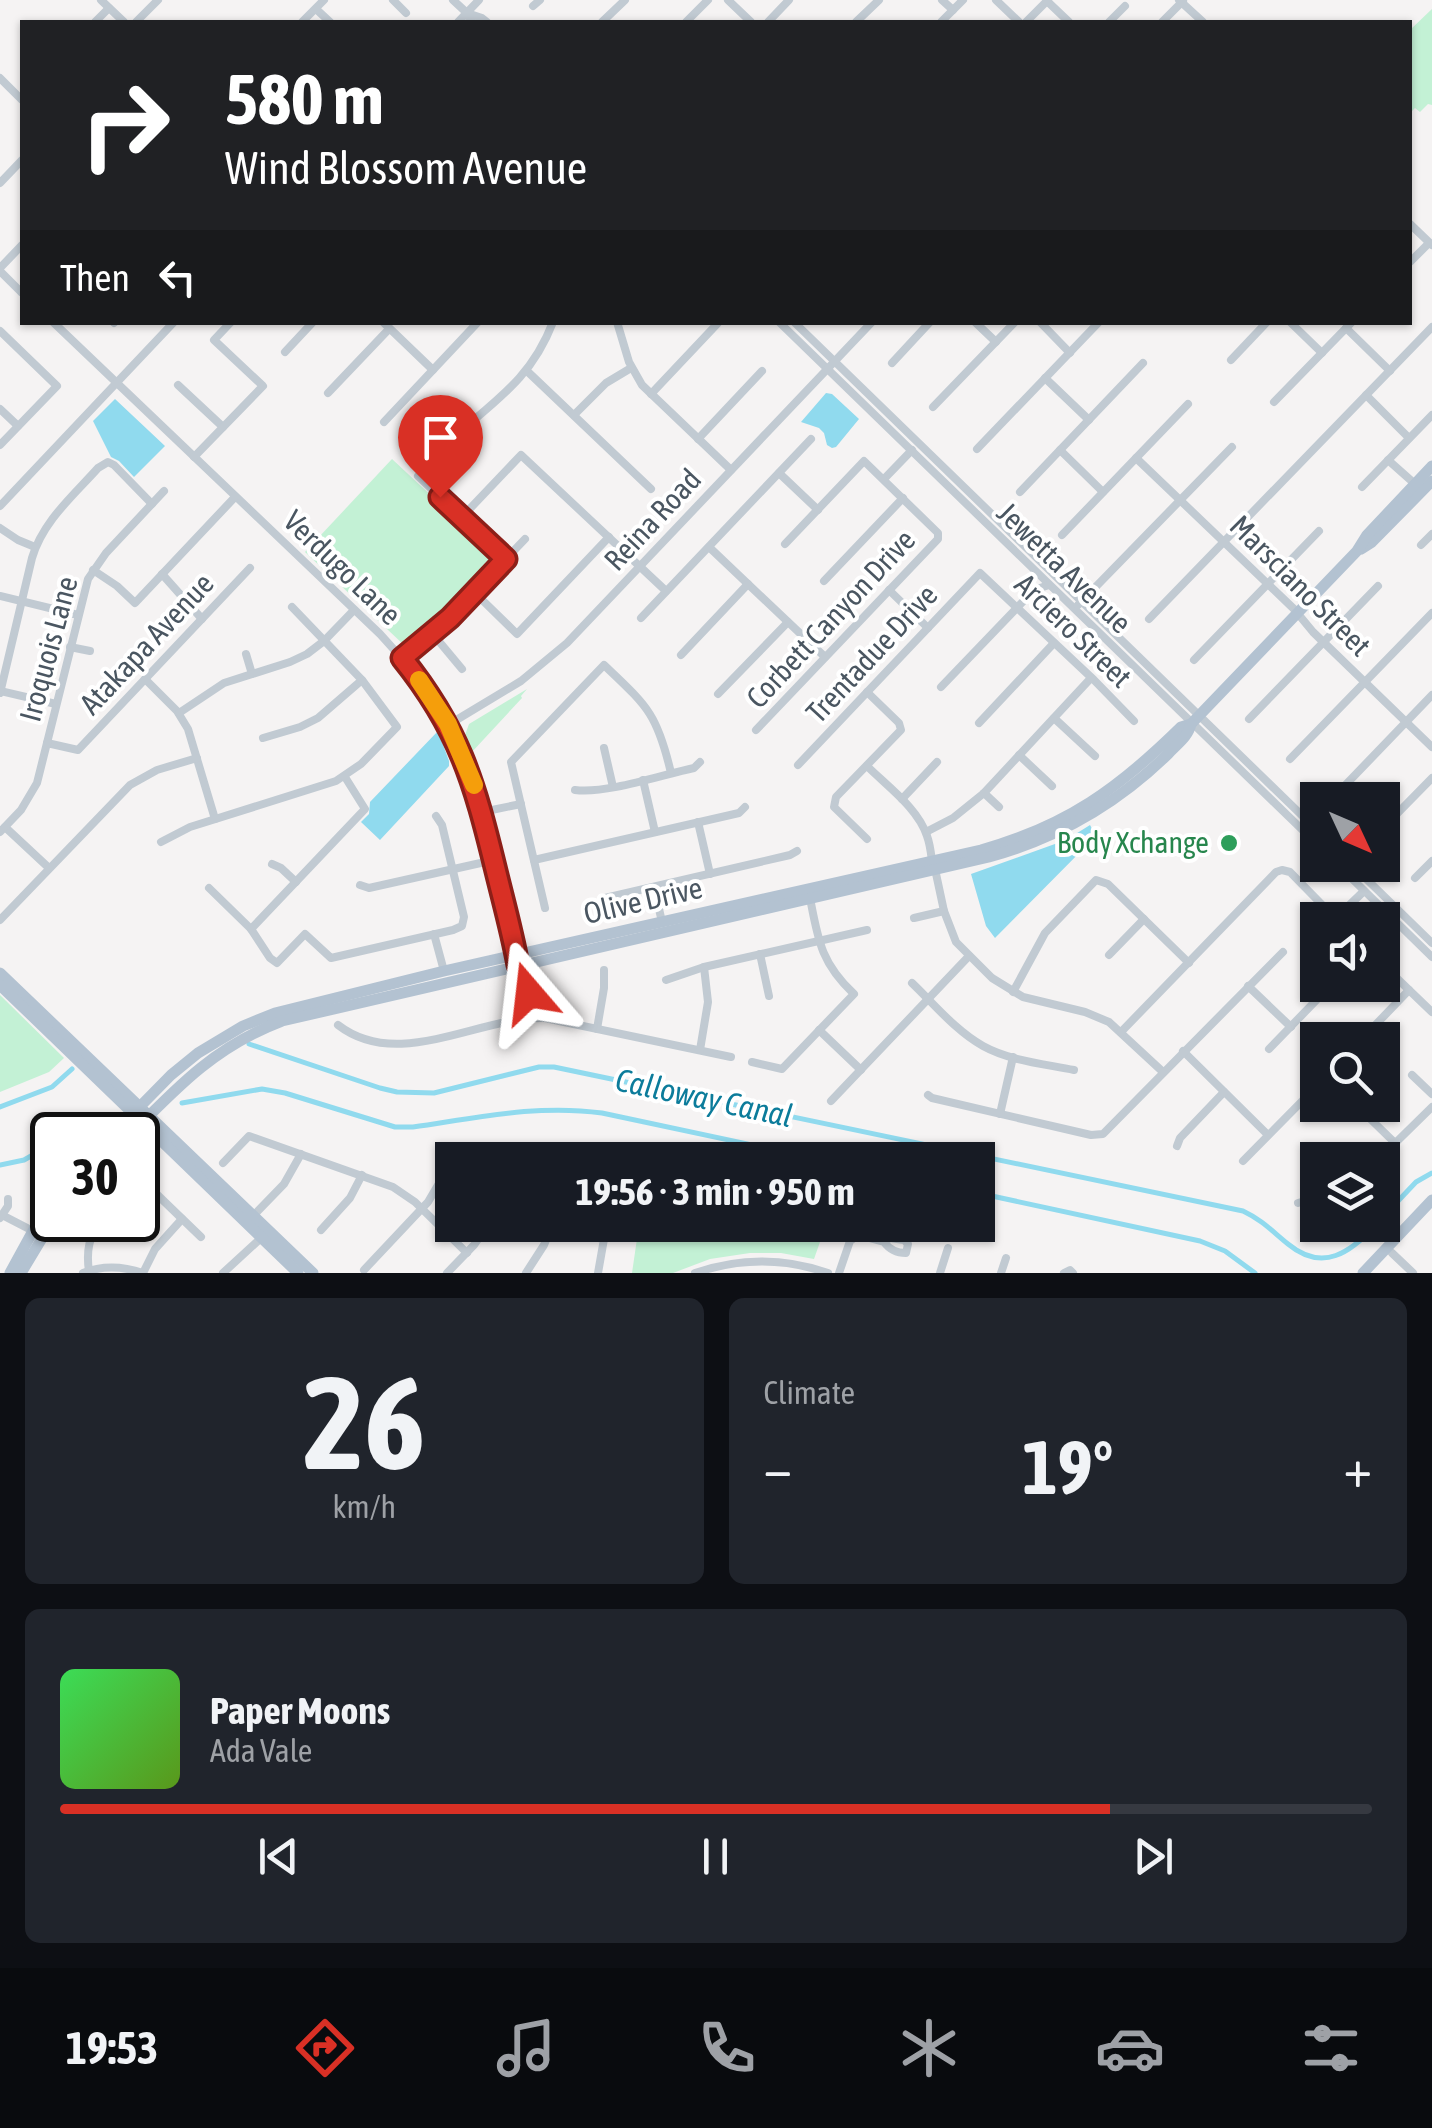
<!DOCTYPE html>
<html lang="en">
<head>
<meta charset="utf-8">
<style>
	:root { --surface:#171b24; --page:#20242c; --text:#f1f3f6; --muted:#9ea1a6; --line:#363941; --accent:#d93025 }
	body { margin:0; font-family:"Asap Condensed",sans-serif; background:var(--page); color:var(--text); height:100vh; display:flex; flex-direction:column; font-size:38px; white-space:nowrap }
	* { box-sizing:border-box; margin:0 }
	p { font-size:32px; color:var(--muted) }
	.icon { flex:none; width:55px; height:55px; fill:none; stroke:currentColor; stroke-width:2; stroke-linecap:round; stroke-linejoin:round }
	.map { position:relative; height:1273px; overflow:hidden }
	.side { display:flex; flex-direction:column; gap:25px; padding:25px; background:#0d0f14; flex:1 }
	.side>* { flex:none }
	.banner { position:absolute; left:20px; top:20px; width:1392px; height:305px; border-radius:0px; box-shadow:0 2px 8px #0004; background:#202124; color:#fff; overflow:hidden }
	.needle { width:65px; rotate:134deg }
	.tools { position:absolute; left:1300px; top:782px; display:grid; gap:20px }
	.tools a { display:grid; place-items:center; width:100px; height:100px; border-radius:0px; background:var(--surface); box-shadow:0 2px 8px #0004; font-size:50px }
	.speed { position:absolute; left:30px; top:1112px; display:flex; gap:20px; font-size:50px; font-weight:700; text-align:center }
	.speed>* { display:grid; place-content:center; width:130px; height:130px; border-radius:50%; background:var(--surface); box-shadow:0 2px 8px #0004; line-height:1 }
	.speed .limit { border:5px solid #111; border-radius:15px; background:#fff; color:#111 }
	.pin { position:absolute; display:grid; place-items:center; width:85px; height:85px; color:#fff; margin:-102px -42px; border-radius:50% 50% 50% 0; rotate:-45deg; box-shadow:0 0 10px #0007 }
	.pin .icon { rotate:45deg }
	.me { position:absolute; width:110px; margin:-55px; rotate:343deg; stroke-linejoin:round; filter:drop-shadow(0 0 8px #0008) }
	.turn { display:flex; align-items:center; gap:35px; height:210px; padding:0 40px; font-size:45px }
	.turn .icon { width:130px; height:130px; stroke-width:2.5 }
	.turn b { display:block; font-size:70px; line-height:85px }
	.then { display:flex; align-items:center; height:95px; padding:0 40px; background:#0003; gap:20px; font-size:38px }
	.big { font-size:75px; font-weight:700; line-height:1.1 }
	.side .tile { flex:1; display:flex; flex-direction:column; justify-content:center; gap:15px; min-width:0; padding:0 35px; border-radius:15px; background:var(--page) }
	.side .dial { align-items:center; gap:0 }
	.dial b { font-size:130px; line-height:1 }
	.song { display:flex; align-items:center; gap:30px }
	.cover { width:120px; height:120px; border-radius:15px; background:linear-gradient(135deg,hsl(130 70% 55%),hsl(90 70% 35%)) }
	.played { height:10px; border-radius:5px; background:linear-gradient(90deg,var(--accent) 80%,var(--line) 80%) }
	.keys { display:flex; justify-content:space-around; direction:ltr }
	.heat { display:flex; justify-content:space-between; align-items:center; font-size:55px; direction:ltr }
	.side .tiles { flex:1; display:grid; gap:25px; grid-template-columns:1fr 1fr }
	.tile:last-child { grid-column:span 2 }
	.trip { position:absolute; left:435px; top:1142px; width:560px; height:100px; border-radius:0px; background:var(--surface); box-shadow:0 2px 8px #0004; font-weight:700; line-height:100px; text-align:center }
	.menu { display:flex; height:160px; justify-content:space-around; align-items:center; background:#090b0e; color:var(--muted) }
	.menu .icon { width:70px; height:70px }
	.menu .selected { color:var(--accent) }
	.menu b { font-size:45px; color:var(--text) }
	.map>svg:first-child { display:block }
	.green { fill:#c3f1d5 }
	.water { fill:#90daee }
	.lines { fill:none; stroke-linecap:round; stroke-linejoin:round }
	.canal { stroke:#90daee; stroke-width:5 }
	.minor { stroke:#c1cad2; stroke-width:8 }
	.major { stroke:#b3c2d1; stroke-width:11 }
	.route-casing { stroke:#8d1f18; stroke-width:25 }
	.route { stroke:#d93025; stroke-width:18 }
	.slow { stroke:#f59e0b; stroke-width:18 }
	.leisure-dot { fill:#2e9e5b; stroke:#fff; stroke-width:4 }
	.labels { text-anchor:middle; stroke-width:8; stroke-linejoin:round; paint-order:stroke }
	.street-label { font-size:30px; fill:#4a5661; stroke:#fff }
	.leisure-label { font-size:30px; fill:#27864d; stroke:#fff; text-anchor:end }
	.water-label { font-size:32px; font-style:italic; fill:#0c7c9b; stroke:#fff }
</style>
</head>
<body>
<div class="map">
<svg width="1432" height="1273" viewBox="0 0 1432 1273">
	<rect width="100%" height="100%" fill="#f5f3f3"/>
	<g class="green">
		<path d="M 1432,9 L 1432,105 L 1428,104 L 1420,112 L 1415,108 L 1410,113 L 1410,30 Z"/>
		<path d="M 392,459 L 498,558 L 449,610 L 404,645 L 305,552 Z"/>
		<path d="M 527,689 L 521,696 L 522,698 L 471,753 L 464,738 L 469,724 Z"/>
		<path d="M 0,995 L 64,1058 L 49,1072 L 0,1092 Z"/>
		<path d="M 639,1225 L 826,1225 L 814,1259 L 781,1253 L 750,1253 L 710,1259 L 673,1273 L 632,1273 Z"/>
	</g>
	<g class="water">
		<path d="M 826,393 L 832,394 L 859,419 L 836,447 L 832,448 L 827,445 L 824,433 L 819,428 L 801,422 Z"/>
		<path d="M 115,399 L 165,446 L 134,477 L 119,461 L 111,457 L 93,421 Z"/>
		<path d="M 438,731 L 449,761 L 449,766 L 380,840 L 361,822 L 369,814 L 370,802 Z"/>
		<path d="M 1090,825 L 1096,836 L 995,938 L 986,926 L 971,874 L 1066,840 Z"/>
	</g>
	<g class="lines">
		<g class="canal">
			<path d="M 249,1044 L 380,1088 L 397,1092 L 434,1093 L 539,1067 L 554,1067 L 1243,1211 C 1262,1220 1272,1231 1288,1244 C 1323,1273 1351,1252 1376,1225"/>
			<path d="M 182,1103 L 262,1089 L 285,1093 L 395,1127 L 413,1127 C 476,1118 537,1104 602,1113 L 823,1160"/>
			<path d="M 0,1107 L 52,1087 L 72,1069"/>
			<path d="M 63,1135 L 84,1122 L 108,1116"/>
			<path d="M 0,1165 L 24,1160 L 52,1144"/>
			<path d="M 978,1193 L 1200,1241 L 1225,1251 L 1255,1273"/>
			<path d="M 1382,1218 L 1416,1182 L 1432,1173"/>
		</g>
		<g class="minor">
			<path d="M 101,0 L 124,22"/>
			<path d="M 393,0 L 406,13"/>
			<path d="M 453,0 L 467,13 L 472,22"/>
			<path d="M 728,0 L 751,22"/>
			<path d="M 942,0 L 953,10"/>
			<path d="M 996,0 L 1019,22"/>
			<path d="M 1179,0 L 1203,22"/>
			<path d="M 1047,1 L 1069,22"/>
			<path d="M 533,6 L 540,0"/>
			<path d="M 316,9 L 330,22"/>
			<path d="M 467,13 L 482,18 L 487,22"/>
			<path d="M 95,22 L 109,8"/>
			<path d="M 136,22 L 158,0"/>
			<path d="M 302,22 L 324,0"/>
			<path d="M 458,22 L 479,0"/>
			<path d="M 602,22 L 625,0"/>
			<path d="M 686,22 L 708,0"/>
			<path d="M 768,22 L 789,0"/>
			<path d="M 856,22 L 879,0"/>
			<path d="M 941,22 L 963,0"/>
			<path d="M 1026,22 L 1048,0"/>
			<path d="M 1109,22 L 1125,6"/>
			<path d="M 1162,22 L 1183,1"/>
			<path d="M 0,78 L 22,100"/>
			<path d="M 0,183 L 22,160"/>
			<path d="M 1410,224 L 1432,245"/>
			<path d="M 1410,262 L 1429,243"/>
			<path d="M 0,268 L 22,245"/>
			<path d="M 0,271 L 22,293"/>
			<path d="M 53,322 L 380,634 C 423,680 457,731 476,792 C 485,819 490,847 497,874 C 509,923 519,970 525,1019"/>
			<path d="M 383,322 L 433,370"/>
			<path d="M 617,322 L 629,362 L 642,385 L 731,470"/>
			<path d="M 779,322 L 1318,845"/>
			<path d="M 794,322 L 1318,831"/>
			<path d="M 975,322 L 996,342"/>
			<path d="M 1040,322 L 1070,353"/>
			<path d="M 1290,322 L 1322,353"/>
			<path d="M 114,323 L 115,322"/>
			<path d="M 1346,328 L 1390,371"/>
			<path d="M 0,331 L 57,386 L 0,445"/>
			<path d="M 285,352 L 313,322"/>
			<path d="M 1231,360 L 1267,322"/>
			<path d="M 892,363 L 930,322"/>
			<path d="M 527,371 L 651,489"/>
			<path d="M 1045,378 L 1089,420"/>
			<path d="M 178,385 L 223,427"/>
			<path d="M 328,393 L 389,329"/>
			<path d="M 651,394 L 718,323"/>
			<path d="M 1366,395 L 1409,438"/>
			<path d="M 1274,402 L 1352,322"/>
			<path d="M 933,407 L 1015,322"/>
			<path d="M 0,409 L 18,426"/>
			<path d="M 574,415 L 606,383 L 631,368"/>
			<path d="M 384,422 L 478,322"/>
			<path d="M 698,439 L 762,371"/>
			<path d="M 977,449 L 1099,322"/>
			<path d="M 1060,450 L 1103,492"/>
			<path d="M 194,457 L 263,386 L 214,340 L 231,322"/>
			<path d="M 1136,458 L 1294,609 L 1313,632 L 1432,747"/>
			<path d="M 1388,460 L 1415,484 L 1415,489"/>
			<path d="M 779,473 L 818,510"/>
			<path d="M 884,479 L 912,450"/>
			<path d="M 1362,487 L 1432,415"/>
			<path d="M 1020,492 L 1143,363"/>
			<path d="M 0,506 L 174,322"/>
			<path d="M 462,517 L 521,455 L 666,591"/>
			<path d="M 0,528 L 18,540 L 35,547"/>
			<path d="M 1062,535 L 1188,404"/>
			<path d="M 1421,545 L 1432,534"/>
			<path d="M 709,547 L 825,657"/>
			<path d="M 505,559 L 418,476 C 433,461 447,444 462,430 C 502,396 533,374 553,322"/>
			<path d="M 93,570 L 117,586 L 135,603 L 235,497"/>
			<path d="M 162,574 L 202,619"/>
			<path d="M 824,581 L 903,498"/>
			<path d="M 889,590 L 928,628"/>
			<path d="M 474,592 L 517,634 L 609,537"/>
			<path d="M 0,596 L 78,615"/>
			<path d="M 1078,605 L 1232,447"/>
			<path d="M 641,618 L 811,439"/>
			<path d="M 1149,619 L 1432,327"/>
			<path d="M 432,633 L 462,669"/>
			<path d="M 70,647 L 90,651"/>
			<path d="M 246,654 L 252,674"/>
			<path d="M 681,655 L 748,584"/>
			<path d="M 402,658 L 449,618 L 525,539"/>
			<path d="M 1194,660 L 1319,531"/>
			<path d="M 145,679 L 177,711 L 188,729 L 215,819"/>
			<path d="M 941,687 L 1034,590 L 1049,585"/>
			<path d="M 0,691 L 56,704"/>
			<path d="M 867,692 L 899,723 L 901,730 L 836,797 L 834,807 L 867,839"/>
			<path d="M 0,693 L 32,558 C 43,521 73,496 98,468 L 108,462 L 114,465 L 152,504"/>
			<path d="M 718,694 L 788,622"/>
			<path d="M 179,713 L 224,683 L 290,662 L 307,654 L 324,641 L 354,610"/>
			<path d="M 1054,718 L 1095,756"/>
			<path d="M 1249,719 L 1378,586"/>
			<path d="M 979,723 L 1054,643"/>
			<path d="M 448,725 L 521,681 L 567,643 L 872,322"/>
			<path d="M 756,730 L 938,539 L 938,533 L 864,461 L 785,544"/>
			<path d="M 263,738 L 300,727 L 318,718 L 362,680"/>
			<path d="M 47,743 L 78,750 L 250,568"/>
			<path d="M 604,748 L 613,787"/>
			<path d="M 1019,755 L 1052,786"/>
			<path d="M 1290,759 L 1432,613"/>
			<path d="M 798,765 L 980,573 L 1094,680 L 1134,721"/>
			<path d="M 867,766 C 887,786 918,808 927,836 C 930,844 931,853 932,861"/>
			<path d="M 643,780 L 655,832"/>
			<path d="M 575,790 C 607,794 661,775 694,768 L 700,762"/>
			<path d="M 984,793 L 999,807"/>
			<path d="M 902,799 L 937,762"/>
			<path d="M 1331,800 L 1432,695"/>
			<path d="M 482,812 L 521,804"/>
			<path d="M 698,822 L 710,874"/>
			<path d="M 5,827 L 49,868"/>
			<path d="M 1382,829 L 1432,778"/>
			<path d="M 0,832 L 21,810 L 37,783 L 88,579 L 106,553 L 164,491"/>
			<path d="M 926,832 L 953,818 L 984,793 L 1091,678"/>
			<path d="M 161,842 L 190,827 L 336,781 L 361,764 L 397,727 L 362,680 L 292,607"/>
			<path d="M 534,860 L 739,813 L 745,807"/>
			<path d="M 272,864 L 281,868 L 296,882"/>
			<path d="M 1338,865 L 1432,957"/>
			<path d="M 1352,865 L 1432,943"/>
			<path d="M 935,869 L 944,911 L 956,942 L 992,978 L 1023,997 L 1085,1012 L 1109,1022 L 1163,1072"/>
			<path d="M 1415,878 L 1432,861"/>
			<path d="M 360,885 L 369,888 L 494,860"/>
			<path d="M 654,887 L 662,922"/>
			<path d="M 209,888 L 251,929 L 270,958 L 277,963 L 305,934 L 331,958 L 453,930 L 462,926 L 464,917 L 442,825 L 436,816"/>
			<path d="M 605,898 L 790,855 L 797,851"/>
			<path d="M 545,908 L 511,762 L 604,665 C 647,706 657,713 671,773"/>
			<path d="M 914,918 L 944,911"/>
			<path d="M 1335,919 L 1364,891"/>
			<path d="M 0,920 L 130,785 L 157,770 L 197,758"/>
			<path d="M 251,929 L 365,809 L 345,777"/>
			<path d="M 434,934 L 444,971"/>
			<path d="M 760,954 L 769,996"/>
			<path d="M 1109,955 L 1144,919"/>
			<path d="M 1382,964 L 1432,1012"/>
			<path d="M 521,969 L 524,972 L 533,1018"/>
			<path d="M 666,980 L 704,967 L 867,930"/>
			<path d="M 912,983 C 934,1004 956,1031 983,1046 C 1010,1061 1045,1064 1074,1070"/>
			<path d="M 1248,986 L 1291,1027"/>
			<path d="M 1013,992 L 1045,933 L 1096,880 L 1108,884 L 1189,963"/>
			<path d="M 338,1025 C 399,1072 479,1016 545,1018 L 731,1057"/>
			<path d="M 597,1029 L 604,988 L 604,970"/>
			<path d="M 819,1030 L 861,1070"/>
			<path d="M 1121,1032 L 1276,872 L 1282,870 L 1290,872 L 1337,920"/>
			<path d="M 1361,1040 L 1409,990"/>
			<path d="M 1269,1049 L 1331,985"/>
			<path d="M 700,1050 L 708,1002 L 704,967"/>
			<path d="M 1183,1051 L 1268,1135"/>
			<path d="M 752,1062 L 782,1069 L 854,994 C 821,963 818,940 810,898"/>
			<path d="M 1412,1075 L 1432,1094"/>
			<path d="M 928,1095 L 932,1098 L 1091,1135 L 1103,1134 L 1283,952"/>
			<path d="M 831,1101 L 969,956"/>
			<path d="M 1356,1105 L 1394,1142"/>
			<path d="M 1000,1114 L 1013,1057"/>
			<path d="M 1177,1146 L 1180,1138 L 1224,1092"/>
			<path d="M 1328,1159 L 1329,1160"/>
			<path d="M 1378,1160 L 1432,1107"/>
			<path d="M 1243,1161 L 1318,1085"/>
			<path d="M 223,1163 L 249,1136 L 393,1187 L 415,1202 L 467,1253"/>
			<path d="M 143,1181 L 201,1237"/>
			<path d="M 1298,1203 L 1318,1197"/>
			<path d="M 2,1215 L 33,1231"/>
			<path d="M 254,1215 L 284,1184 L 301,1154"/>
			<path d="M 0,1218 L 8,1206 L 8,1199"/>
			<path d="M 551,1229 L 604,1239 L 598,1273"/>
			<path d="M 321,1230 L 350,1198 L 362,1175"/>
			<path d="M 1392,1253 L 1413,1273"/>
			<path d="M 364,1270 L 428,1202 L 441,1180"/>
			<path d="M 89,1271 C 86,1251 89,1236 101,1220"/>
			<path d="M 83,1273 C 103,1265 122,1266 143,1273"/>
			<path d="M 143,1273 L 155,1249 L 182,1219"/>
			<path d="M 223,1273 L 261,1238"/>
			<path d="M 447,1273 L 474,1245 L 488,1225"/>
			<path d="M 526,1273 L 544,1245 L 552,1225"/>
			<path d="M 695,1273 C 739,1258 785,1258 828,1273"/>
			<path d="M 839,1273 L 850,1241 L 858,1235 L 884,1242 C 889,1249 897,1253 906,1253 L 908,1244 L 904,1240 L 890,1238 L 884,1242"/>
			<path d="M 940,1273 L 948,1248"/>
			<path d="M 1001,1273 L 1006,1258"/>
			<path d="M 1064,1273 L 1070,1270 L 1073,1273"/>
		</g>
		<g class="major">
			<path d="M 1361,549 L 1372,542 L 1432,481"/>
			<path d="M 0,973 L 313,1273"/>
			<path d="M 0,985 L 298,1273"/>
			<path d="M 112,1135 L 171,1075 L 198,1053 L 243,1026 L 275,1013 L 444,971 L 981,850 C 1067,826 1119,788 1181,727 L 1191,724 L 1357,551 L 1367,535 L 1432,466"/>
			<path d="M 130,1135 C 178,1086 216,1046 282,1021 L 989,857 C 1058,838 1117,804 1168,754 C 1177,744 1188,737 1191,724"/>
			<path d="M 10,1273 L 33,1231 L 52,1201"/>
			<path d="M 21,1273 L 53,1220"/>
			<path d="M 1363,1273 L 1432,1200"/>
		</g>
	</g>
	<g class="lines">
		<defs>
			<path id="route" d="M 440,497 L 506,559 L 450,618 L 402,658 C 459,729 474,781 495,867 C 503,900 512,932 518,965 L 524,972 L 529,993"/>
		</defs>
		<use href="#route" class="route-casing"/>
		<use href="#route" class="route"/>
		<path class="slow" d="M 419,680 L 448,724 L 474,785"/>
	</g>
	<circle class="leisure-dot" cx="1229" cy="843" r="10"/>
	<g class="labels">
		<g class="street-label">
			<text transform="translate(653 520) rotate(-47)" y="10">Reina Road</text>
			<text transform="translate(342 568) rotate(44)" y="10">Verdugo Lane</text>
			<text transform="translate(1064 568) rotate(44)" y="10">Jewetta Avenue</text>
			<text transform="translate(1300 586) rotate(45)" y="10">Marsciano Street</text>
			<text transform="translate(831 619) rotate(-47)" y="10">Corbett Canyon Drive</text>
			<text transform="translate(1073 631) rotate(44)" y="10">Arciero Street</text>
			<text transform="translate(147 644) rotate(-47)" y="10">Atakapa Avenue</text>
			<text transform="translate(49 649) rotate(-75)" y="10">Iroquois Lane</text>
			<text transform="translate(872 654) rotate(-47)" y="10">Trentadue Drive</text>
			<text transform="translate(643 901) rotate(-13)" y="10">Olive Drive</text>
		</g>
		<g class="leisure-label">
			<text x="1209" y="853">Body Xchange</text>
		</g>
		<g class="water-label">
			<text transform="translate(704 1098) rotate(12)" y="11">Calloway Canal</text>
		</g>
	</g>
</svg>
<div class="tools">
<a><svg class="needle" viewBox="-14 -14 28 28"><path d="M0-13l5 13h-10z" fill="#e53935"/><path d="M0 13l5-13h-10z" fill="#9ea1a6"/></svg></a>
<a><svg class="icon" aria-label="sound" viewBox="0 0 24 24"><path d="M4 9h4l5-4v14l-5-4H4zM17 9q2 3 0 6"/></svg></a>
<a><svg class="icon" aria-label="search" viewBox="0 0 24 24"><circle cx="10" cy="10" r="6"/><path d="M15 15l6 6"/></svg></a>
<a><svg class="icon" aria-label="layers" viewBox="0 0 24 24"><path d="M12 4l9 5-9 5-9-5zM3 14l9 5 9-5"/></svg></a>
</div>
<div class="speed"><div class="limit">30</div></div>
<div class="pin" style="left:440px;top:497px;background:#d93025"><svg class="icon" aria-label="arrive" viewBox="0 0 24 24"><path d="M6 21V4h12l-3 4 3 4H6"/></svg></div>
<svg class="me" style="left:529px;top:993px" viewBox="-20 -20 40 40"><path d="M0-17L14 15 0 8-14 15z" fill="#d93025" stroke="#fff" stroke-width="4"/></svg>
<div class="trip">19:56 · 3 min · 950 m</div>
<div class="banner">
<div class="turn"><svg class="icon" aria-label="right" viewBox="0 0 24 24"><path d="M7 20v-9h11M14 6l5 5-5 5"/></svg><div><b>580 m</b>Wind Blossom Avenue</div></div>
<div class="then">Then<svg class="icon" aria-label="left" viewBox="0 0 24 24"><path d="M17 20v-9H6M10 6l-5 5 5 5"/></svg></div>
</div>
</div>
<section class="side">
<div class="tiles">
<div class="tile dial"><b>26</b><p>km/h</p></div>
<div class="tile"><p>Climate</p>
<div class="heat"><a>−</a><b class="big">19°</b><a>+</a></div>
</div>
<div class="tile">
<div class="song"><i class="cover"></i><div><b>Paper Moons</b><p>Ada Vale</p></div></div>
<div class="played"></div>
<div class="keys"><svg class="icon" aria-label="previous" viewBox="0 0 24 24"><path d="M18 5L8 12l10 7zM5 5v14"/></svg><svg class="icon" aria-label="pause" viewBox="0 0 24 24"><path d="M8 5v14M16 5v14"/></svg><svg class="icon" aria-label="next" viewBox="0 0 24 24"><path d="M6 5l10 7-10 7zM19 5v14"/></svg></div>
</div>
</div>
</section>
<nav class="menu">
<b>19:53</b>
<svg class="icon selected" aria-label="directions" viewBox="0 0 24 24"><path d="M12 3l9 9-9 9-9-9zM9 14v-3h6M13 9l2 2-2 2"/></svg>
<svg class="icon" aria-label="music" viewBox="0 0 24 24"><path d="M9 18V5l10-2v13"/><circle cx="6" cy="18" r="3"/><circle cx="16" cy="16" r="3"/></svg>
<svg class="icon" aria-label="phone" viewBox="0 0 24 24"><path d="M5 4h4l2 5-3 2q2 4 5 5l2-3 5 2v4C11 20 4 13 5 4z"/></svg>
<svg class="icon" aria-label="climate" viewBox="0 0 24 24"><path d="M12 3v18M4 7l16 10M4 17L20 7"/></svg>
<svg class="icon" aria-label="car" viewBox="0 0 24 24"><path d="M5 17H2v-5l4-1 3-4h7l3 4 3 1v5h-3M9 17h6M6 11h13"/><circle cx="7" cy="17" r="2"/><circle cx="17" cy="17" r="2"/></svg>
<svg class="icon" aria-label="filters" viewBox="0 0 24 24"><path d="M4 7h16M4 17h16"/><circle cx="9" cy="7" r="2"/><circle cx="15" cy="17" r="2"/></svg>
</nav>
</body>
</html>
